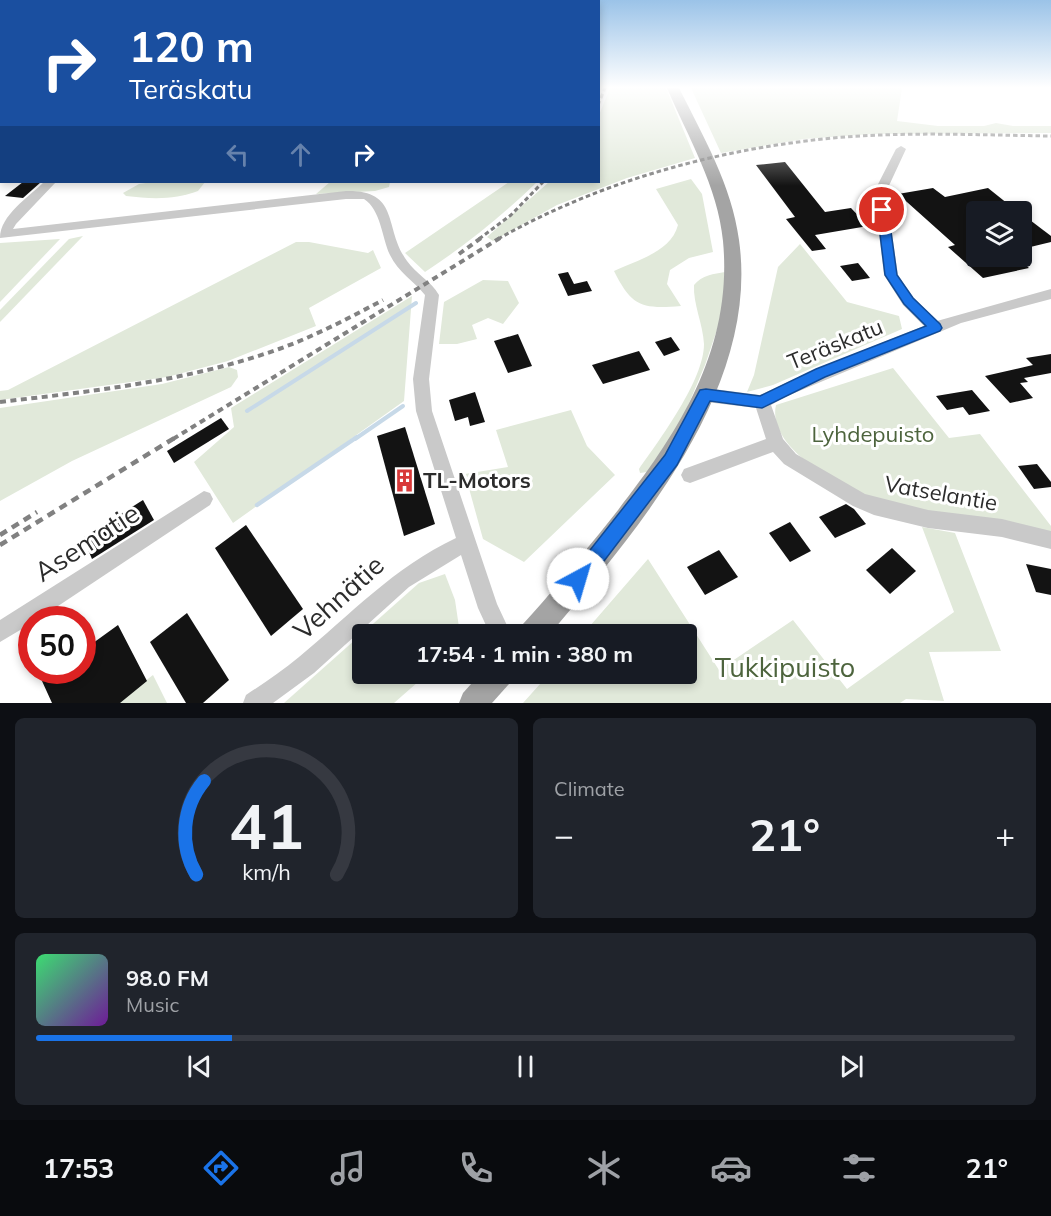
<!DOCTYPE html>
<html lang="en">
<head>
<meta charset="utf-8">
<style>
	:root { --surface:#171b24; --page:#20242c; --text:#f1f3f6; --muted:#9ea1a6; --line:#363941; --accent:#1a73e8 }
	body { margin:0; font-family:Mulish,sans-serif; background:var(--page); color:var(--text); height:100vh; display:flex; flex-direction:column; font-size:22px; white-space:nowrap }
	* { box-sizing:border-box; margin:0 }
	p { font-size:20px; color:var(--muted) }
	.icon { flex:none; width:33px; height:33px; fill:none; stroke:currentColor; stroke-width:2; stroke-linecap:round; stroke-linejoin:round }
	.map { position:relative; height:703px; overflow:hidden }
	.drawer { display:flex; flex-direction:column; gap:15px; padding:15px; background:#0d0f14; flex:1 }
	.drawer>* { flex:none }
	.top-card { position:absolute; left:0px; top:0px; width:600px; height:183px; box-shadow:0 3px 9px #0003; background:#1a4fa0; color:#fff; overflow:hidden }
	.tools { position:absolute; left:966px; top:201px; display:grid; gap:12px }
	.tools a { display:grid; place-items:center; width:66px; height:66px; border-radius:6px; background:var(--surface); box-shadow:0 3px 9px #0003; font-size:30px }
	.speed { position:absolute; left:18px; top:606px; display:flex; gap:12px; font-size:30px; font-weight:700; text-align:center }
	.speed>* { display:grid; place-content:center; width:78px; height:78px; border-radius:50%; background:var(--surface); box-shadow:0 3px 9px #0003; line-height:1 }
	.speed .limit { border:9px solid #d22; background:#fff; color:#111 }
	.pin { position:absolute; display:grid; place-items:center; width:51px; height:51px; color:#fff; margin:-26px; border:3px solid #fff; border-radius:50%; box-shadow:0 2px 6px #0007 }
	.me { position:absolute; width:66px; margin:-33px; rotate:39deg; stroke-linejoin:round; filter:drop-shadow(0 0 4px #0008) }
	.turn { display:flex; align-items:center; gap:21px; height:126px; padding:0 30px; font-size:27px }
	.turn .icon { width:78px; height:78px; stroke-width:2.5 }
	.turn b { display:block; font-size:42px; line-height:51px }
	.lanes { display:flex; align-items:center; height:57px; padding:0 30px; background:#0003; justify-content:center; gap:30px; direction:ltr }
	.lanes .off { opacity:.35 }
	.big { font-size:45px; font-weight:700; line-height:1.1 }
	.drawer .widget { flex:1; display:flex; flex-direction:column; justify-content:center; gap:9px; min-width:0; padding:0 21px; border-radius:9px; background:var(--page) }
	.drawer .dial { align-items:center; gap:0 }
	.dial svg { height:156px; overflow:visible; fill:none; stroke:var(--line); stroke-width:7; stroke-linecap:round; text-anchor:middle }
	.dial text { fill:var(--text); stroke:none }
	.song { display:flex; align-items:center; gap:18px }
	.cover { width:72px; height:72px; border-radius:9px; background:linear-gradient(135deg,hsl(140 70% 55%),hsl(280 70% 35%)) }
	.played { height:6px; border-radius:3px; background:linear-gradient(90deg,var(--accent) 20%,var(--line) 20%) }
	.keys { display:flex; justify-content:space-around; direction:ltr }
	.heat { display:flex; justify-content:space-between; align-items:center; font-size:33px; direction:ltr }
	.drawer .tiles { flex:1; display:grid; gap:15px; grid-template-columns:1fr 1fr }
	.widget:last-child { grid-column:span 2 }
	.trip { position:absolute; left:352px; top:624px; width:345px; height:60px; border-radius:6px; background:var(--surface); box-shadow:0 3px 9px #0003; font-weight:700; line-height:60px; text-align:center }
	.tabs { display:flex; height:96px; justify-content:space-around; align-items:center; background:#090b0e; color:var(--muted) }
	.tabs .icon { width:42px; height:42px }
	.tabs .active { color:var(--accent) }
	.tabs b { font-size:27px; color:var(--text) }
	.map>svg:first-child { display:block }
	.green { fill:#e1e9da }
	.lines { fill:none; stroke-linecap:round; stroke-linejoin:round }
	.stream-far2 { stroke:#c7d9e8; stroke-width:3 }
	.stream-far1 { stroke:#c7d9e8; stroke-width:4 }
	.stream { stroke:#c7d9e8; stroke-width:4.5 }
	.building { fill:#131313 }
	.minor { fill:#c9c9c9; fill-rule:evenodd }
	.major { fill:#a4a4a4; fill-rule:evenodd }
	.rail-far2 { stroke:#818181; stroke-width:3; stroke-dasharray:4.5 3; stroke-linecap:butt }
	.rail-far1 { stroke:#818181; stroke-width:4; stroke-dasharray:6 4.5; stroke-linecap:butt }
	.rail { stroke:#818181; stroke-width:4.5; stroke-dasharray:8 6; stroke-linecap:butt }
	.route { fill:#1a73e8; stroke:#114b97; stroke-width:1.5 }
	.labels { text-anchor:middle; stroke-width:6; stroke-linejoin:round; paint-order:stroke }
	.street-label { font-size:22px; fill:#2c2c2c; stroke:#fff }
	.park-label { font-size:22px; fill:#4d643d; stroke:#fff }
	.poi-label { font-size:22px; font-weight:bold; fill:#2c2c2c; stroke:#fff; text-anchor:start }
	.near-street-label { font-size:27px; fill:#2c2c2c; stroke:#fff }
	.near-park-label { font-size:27px; fill:#4d643d; stroke:#fff }
</style>
</head>
<body>
<div class="map">
<svg width="1051" height="703" viewBox="0 0 1051 703">
	<rect width="100%" height="100%" fill="#fff"/>
	<g class="green">
		<path d="M 610,88 L 666,88 L 695,158 L 627,178 L 557,205 L 493,241 L 487,237 L 549,182 L 598,182 L 599,115 Z"/>
		<path d="M 691,88 L 902,88 L 897,121 L 938,126 L 984,126 L 996,123 L 1013,126 L 1051,126 L 1051,133 L 872,134 L 804,139 L 721,153 Z"/>
		<path d="M 691,179 L 702,194 L 713,252 L 689,258 L 670,270 L 667,284 L 681,306 C 642,309 632,307 614,271 C 637,260 671,252 678,225 L 656,189 Z"/>
		<path d="M 153,182 L 205,182 L 198,191 C 175,200 151,199 126,196 L 123,193 L 139,184 Z"/>
		<path d="M 330,182 L 390,182 L 389,187 L 375,191 L 316,194 Z"/>
		<path d="M 509,182 L 537,182 C 502,216 466,245 425,272 L 405,253 Z"/>
		<path d="M 83,236 L 0,322 L 0,310 L 69,239 Z"/>
		<path d="M 60,239 L 0,302 L 0,243 Z"/>
		<path d="M 296,242 L 309,242 L 368,253 L 373,250 L 381,268 L 309,308 L 316,326 L 228,361 L 167,377 L 0,400 L 0,391 L 8,390 Z"/>
		<path d="M 800,244 L 847,302 L 899,316 L 902,329 L 773,385 L 747,392 L 754,375 L 778,267 Z"/>
		<path d="M 725,272 L 722,315 L 705,365 L 681,422 L 647,472 L 640,473 L 639,469 C 660,439 704,380 704,344 C 703,324 693,304 694,285 C 702,275 714,274 725,272 Z"/>
		<path d="M 483,280 L 508,281 L 519,303 L 503,324 L 488,318 L 472,325 L 477,339 L 457,344 L 439,344 L 444,302 Z"/>
		<path d="M 412,296 L 404,401 L 233,523 L 194,462 L 234,427 L 231,408 Z"/>
		<path d="M 229,367 L 237,370 L 238,377 L 231,387 L 72,461 L 0,501 L 0,408 L 162,384 Z"/>
		<path d="M 893,368 L 949,438 L 980,434 L 1051,526 L 1051,533 C 1012,526 973,519 933,512 C 916,509 896,508 879,501 C 845,489 766,449 776,405 Z"/>
		<path d="M 571,410 L 587,446 L 615,475 L 524,562 L 483,539 L 465,474 L 508,467 L 496,430 Z"/>
		<path d="M 922,527 L 955,533 L 1001,651 L 929,652 L 944,701 L 906,699 L 900,703 L 523,703 L 549,674 L 687,674 L 687,634 L 583,634 L 648,559 L 719,670 L 793,620 L 847,689 L 954,612 Z"/>
		<path d="M 445,574 L 455,600 L 460,634 L 363,634 L 363,674 L 427,674 L 394,703 L 284,703 L 419,583 Z"/>
		<path d="M 153,675 L 167,703 L 117,703 Z"/>
	</g>
	<g class="lines">
		<path class="stream-far2" d="M 783,88 L 797,88"/>
		<g class="stream-far1">
			<path d="M 247,411 L 416,303"/>
			<path d="M 355,439 L 403,406"/>
		</g>
		<path class="stream" d="M 257,505 L 357,437"/>
	</g>
	<g class="building">
		<path d="M 785,162 L 825,212 L 851,208 L 868,226 L 815,235 L 826,249 L 812,251 L 786,219 L 795,217 L 756,165 Z"/>
		<path d="M 23,182 L 41,182 L 23,198 L 5,196 Z"/>
		<path d="M 933,188 L 945,197 L 988,188 L 1018,212 L 976,212 L 976,256 L 1015,256 L 1029,268 L 983,278 L 948,247 L 955,245 L 898,194 Z"/>
		<path d="M 1022,214 L 1051,236 L 1051,242 L 1022,249 Z"/>
		<path d="M 858,263 L 870,278 L 852,281 L 840,266 Z"/>
		<path d="M 568,272 L 574,284 L 587,281 L 592,291 L 568,296 L 558,274 Z"/>
		<path d="M 518,334 L 532,366 L 508,373 L 494,341 Z"/>
		<path d="M 671,337 L 680,350 L 664,356 L 655,342 Z"/>
		<path d="M 639,351 L 650,370 L 603,384 L 592,365 Z"/>
		<path d="M 1051,354 L 1051,373 L 1024,378 L 1028,382 L 1020,383 L 1033,398 L 1010,403 L 985,376 L 1033,365 L 1026,358 Z"/>
		<path d="M 972,390 L 990,411 L 969,415 L 963,407 L 947,410 L 936,396 Z"/>
		<path d="M 475,392 L 485,422 L 470,426 L 468,417 L 455,421 L 449,400 Z"/>
		<path d="M 221,418 L 229,429 L 174,463 L 167,451 Z"/>
		<path d="M 405,427 L 435,524 L 404,536 L 377,436 Z"/>
		<path d="M 1037,464 L 1051,482 L 1051,487 L 1034,489 L 1018,466 Z"/>
		<path d="M 143,500 L 154,520 L 92,559 L 83,538 Z"/>
		<path d="M 846,504 L 854,509 L 866,524 L 835,538 L 819,517 Z"/>
		<path d="M 790,522 L 811,551 L 790,562 L 769,533 Z"/>
		<path d="M 246,525 L 303,609 L 271,636 L 215,548 Z"/>
		<path d="M 892,548 L 916,571 L 890,594 L 866,570 Z"/>
		<path d="M 719,550 L 738,577 L 705,595 L 687,567 Z"/>
		<path d="M 1026,564 L 1051,569 L 1051,595 L 1036,592 Z"/>
		<path d="M 187,613 L 229,680 L 203,703 L 186,703 L 150,642 Z"/>
		<path d="M 118,625 L 147,681 L 120,703 L 52,703 L 42,681 L 56,670 L 82,670 L 82,651 Z"/>
	</g>
	<g class="lines">
		<g class="minor">
			<path d="M 901,146 L 906,149 L 886,192 L 898,275 L 913,297 L 937,321 L 1051,289 L 1051,299 L 961,323 L 785,397 L 771,405 L 783,439 L 796,454 L 865,494 L 928,510 L 1002,519 L 1051,531 L 1051,549 L 1002,537 L 928,528 L 874,515 L 853,506 L 784,464 L 773,452 L 690,483 L 684,481 L 681,475 L 684,469 L 766,439 L 756,408 L 706,402 L 700,400 L 698,395 L 700,390 L 706,388 L 760,395 L 816,369 L 924,326 L 903,305 L 884,275 L 874,192 L 896,149 Z"/>
			<path d="M 44,182 L 56,182 L 16,224 L 13,229 L 346,191 C 401,190 383,228 407,261 C 416,274 431,281 439,295 L 429,379 L 432,411 L 497,604 L 511,634 L 490,634 L 478,608 L 461,555 L 409,587 L 314,673 L 273,703 L 243,703 L 246,695 C 264,683 282,671 299,657 C 350,615 394,567 456,538 L 416,411 L 413,379 L 425,295 C 414,281 398,272 390,255 C 382,238 381,210 364,199 L 346,199 L 0,238 C 0,215 29,197 44,182 Z"/>
			<path d="M 204,491 L 210,493 L 213,499 L 210,505 L 37,620 L 32,620 L 32,623 L 0,642 L 0,620 Z"/>
		</g>
		<g class="major">
			<path d="M 667,88 L 679,88 C 703,136 732,186 739,240 C 760,388 639,528 550,634 L 520,634 L 523,624 C 550,595 574,564 599,534 C 669,447 734,358 723,241 C 718,187 688,137 667,88 Z"/>
			<path d="M 480,674 L 513,674 L 509,684 L 492,703 L 459,703 L 463,693 Z"/>
		</g>
		<g class="rail-far2">
			<path d="M 598,105 L 605,88"/>
			<path d="M 479,239 L 511,215 L 543,182"/>
			<path d="M 498,239 C 597,183 710,151 823,139 C 898,131 975,135 1051,136"/>
		</g>
		<g class="rail-far1">
			<path d="M 459,254 L 481,238"/>
			<path d="M 0,402 C 94,391 189,381 279,349 C 315,336 349,318 383,300"/>
			<path d="M 173,439 L 500,238"/>
		</g>
		<g class="rail">
			<path d="M 0,535 L 37,512"/>
			<path d="M 0,545 L 176,437"/>
		</g>
	</g>
	<linearGradient id="sky" x2="0" y2="1"><stop stop-color="#9bc3e8"/><stop offset="0.47" stop-color="#fff"/><stop offset="1" stop-color="#fff" stop-opacity="0"/></linearGradient>
	<rect width="1051" height="186" fill="url(#sky)"/>
	<path class="route" d="M 882,207 L 888,210 L 897,275 L 913,298 L 940,324 L 942,328 L 940,331 L 825,377 L 762,408 L 710,401 L 677,465 L 585,586 L 578,588 L 572,586 L 569,579 L 572,573 L 665,455 L 700,390 L 706,389 L 760,396 L 816,369 L 926,326 L 904,304 L 885,275 L 877,210 Z"/>
	<defs>
		<symbol id="building-bare" viewBox="-9 -9 18 18"><path d="M-4-6H4V6H1V3H-1V6H-4ZM-2.5-4.3h1.7v1.8h-1.7ZM.8-4.3h1.7v1.8H.8ZM-2.5-1h1.7V.8h-1.7ZM.8-1h1.7V.8H.8Z" fill="#d83939" stroke="#fff" stroke-width="2.5" paint-order="stroke"/></symbol>
	</defs>
	<g fill-rule="evenodd">
		<use href="#building-bare" x="388" y="464" width="33" height="33"/>
	</g>
	<g class="labels">
		<g class="street-label">
			<text transform="translate(835 344) rotate(-22)" y="8">Teräskatu</text>
			<text transform="translate(941 493) rotate(10)" y="8">Vatselantie</text>
		</g>
		<g class="park-label">
			<text x="873" y="442">Lyhdepuisto</text>
		</g>
		<g class="poi-label">
			<text x="423" y="488">TL-Motors</text>
		</g>
		<g class="near-street-label">
			<text transform="translate(87 543) rotate(-33)" y="9">Asematie</text>
			<text transform="translate(339 598) rotate(-42)" y="9">Vehnätie</text>
		</g>
		<g class="near-park-label">
			<text x="785" y="677">Tukkipuisto</text>
		</g>
	</g>
</svg>
<div class="tools">
<a><svg class="icon" aria-label="layers" viewBox="0 0 24 24"><path d="M12 4l9 5-9 5-9-5zM3 14l9 5 9-5"/></svg></a>
</div>
<div class="speed"><div class="limit">50</div></div>
<div class="pin" style="left:882px;top:210px;background:#d93025"><svg class="icon" aria-label="arrive" viewBox="0 0 24 24"><path d="M6 21V4h12l-3 4 3 4H6"/></svg></div>
<svg class="me" style="left:578px;top:579px" viewBox="-20 -20 40 40"><circle r="19" fill="#fff"/><path d="M0-13L10 11 0 6-10 11z" fill="#1a73e8"/></svg>
<div class="trip">17:54 · 1 min · 380 m</div>
<div class="top-card">
<div class="turn"><svg class="icon" aria-label="right" viewBox="0 0 24 24"><path d="M7 20v-9h11M14 6l5 5-5 5"/></svg><div><b>120 m</b>Teräskatu</div></div>
<div class="lanes"><svg class="icon off" aria-label="left" viewBox="0 0 24 24"><path d="M17 20v-9H6M10 6l-5 5 5 5"/></svg><svg class="icon off" aria-label="ahead" viewBox="0 0 24 24"><path d="M12 20V5M6 11l6-6 6 6"/></svg><svg class="icon" aria-label="right" viewBox="0 0 24 24"><path d="M7 20v-9h11M14 6l5 5-5 5"/></svg></div>
</div>
</div>
<section class="drawer">
<div class="tiles">
<div class="widget dial"><svg viewBox="0 0 100 80">
<path d="M14 69A42 42 0 1 1 86 69"/>
<path d="M14 69A42 42 0 0 1 18 21" stroke="#1a73e8"/>
<text x="50" y="56" font-size="32" font-weight="700">41</text>
<text x="50" y="72" font-size="11">km/h</text>
</svg></div>
<div class="widget"><p>Climate</p>
<div class="heat"><a>−</a><b class="big">21°</b><a>+</a></div>
</div>
<div class="widget">
<div class="song"><i class="cover"></i><div><b>98.0 FM</b><p>Music</p></div></div>
<div class="played"></div>
<div class="keys"><svg class="icon" aria-label="previous" viewBox="0 0 24 24"><path d="M18 5L8 12l10 7zM5 5v14"/></svg><svg class="icon" aria-label="pause" viewBox="0 0 24 24"><path d="M8 5v14M16 5v14"/></svg><svg class="icon" aria-label="next" viewBox="0 0 24 24"><path d="M6 5l10 7-10 7zM19 5v14"/></svg></div>
</div>
</div>
</section>
<nav class="tabs">
<b>17:53</b>
<svg class="icon active" aria-label="directions" viewBox="0 0 24 24"><path d="M12 3l9 9-9 9-9-9zM9 14v-3h6M13 9l2 2-2 2"/></svg>
<svg class="icon" aria-label="music" viewBox="0 0 24 24"><path d="M9 18V5l10-2v13"/><circle cx="6" cy="18" r="3"/><circle cx="16" cy="16" r="3"/></svg>
<svg class="icon" aria-label="phone" viewBox="0 0 24 24"><path d="M5 4h4l2 5-3 2q2 4 5 5l2-3 5 2v4C11 20 4 13 5 4z"/></svg>
<svg class="icon" aria-label="climate" viewBox="0 0 24 24"><path d="M12 3v18M4 7l16 10M4 17L20 7"/></svg>
<svg class="icon" aria-label="car" viewBox="0 0 24 24"><path d="M5 17H2v-5l4-1 3-4h7l3 4 3 1v5h-3M9 17h6M6 11h13"/><circle cx="7" cy="17" r="2"/><circle cx="17" cy="17" r="2"/></svg>
<svg class="icon" aria-label="filters" viewBox="0 0 24 24"><path d="M4 7h16M4 17h16"/><circle cx="9" cy="7" r="2"/><circle cx="15" cy="17" r="2"/></svg>
<b>21°</b>
</nav>
</body>
</html>
